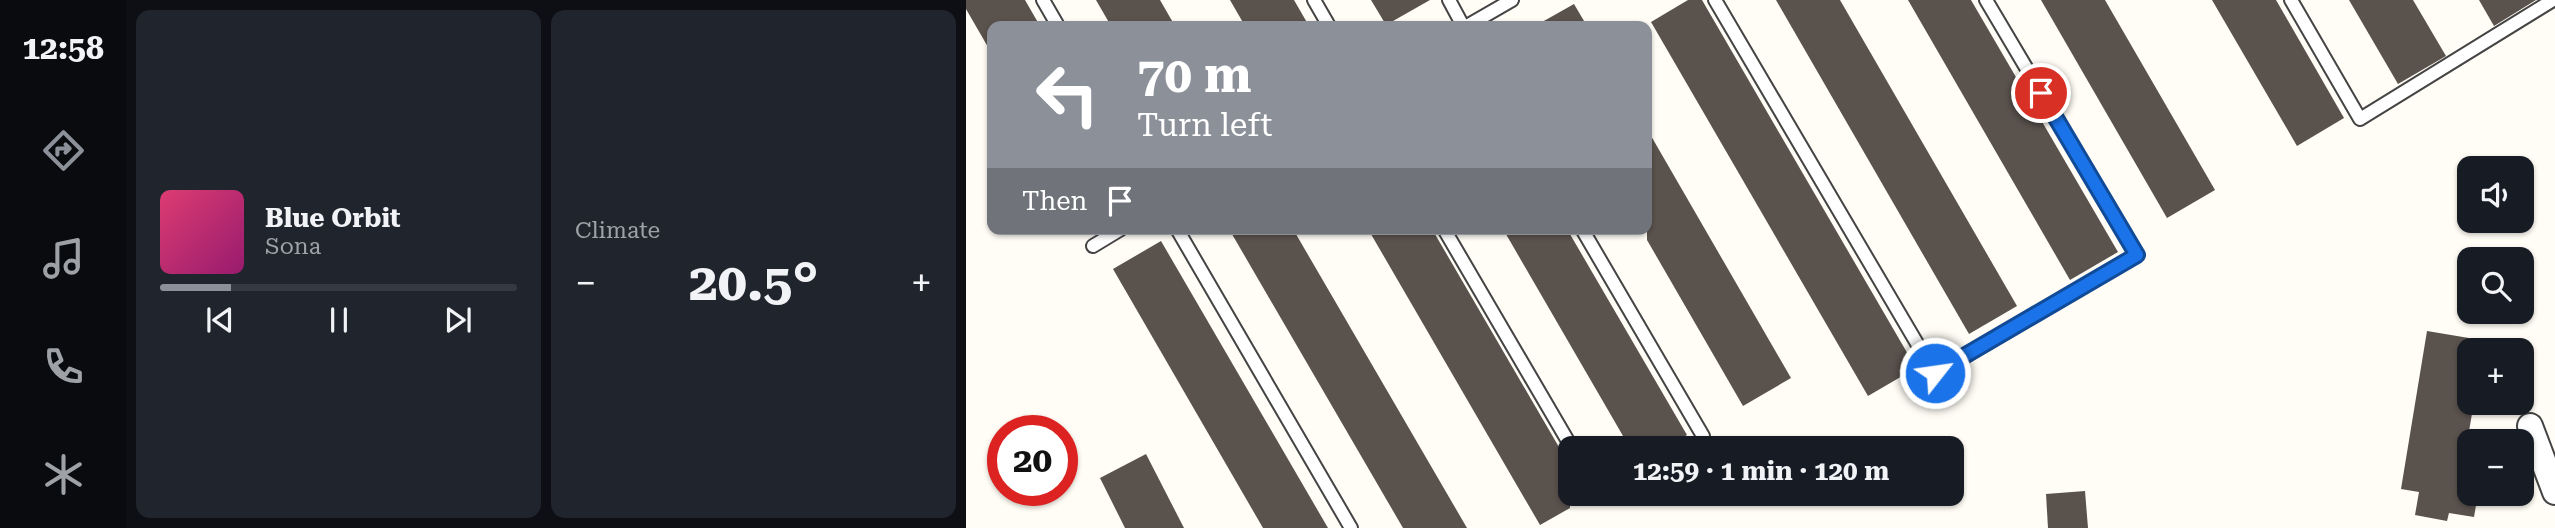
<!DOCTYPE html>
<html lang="en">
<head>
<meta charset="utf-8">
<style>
	:root { --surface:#171b24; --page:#20242c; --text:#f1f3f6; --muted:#9ea1a6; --line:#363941; --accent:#8c9099 }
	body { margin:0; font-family:"Roboto Serif",serif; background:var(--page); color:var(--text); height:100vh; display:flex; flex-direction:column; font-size:26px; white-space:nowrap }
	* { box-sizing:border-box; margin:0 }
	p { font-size:23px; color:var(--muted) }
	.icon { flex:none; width:38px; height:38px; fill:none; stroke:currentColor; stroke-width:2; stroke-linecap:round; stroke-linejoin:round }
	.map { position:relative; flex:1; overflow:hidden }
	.drawer { display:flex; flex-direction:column; gap:10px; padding:10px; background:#0d0f14; width:840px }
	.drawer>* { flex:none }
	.guide { position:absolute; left:21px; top:21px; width:665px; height:214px; border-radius:14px; box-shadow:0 2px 5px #0004; background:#8c9099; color:#fff; overflow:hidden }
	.controls { position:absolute; left:1491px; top:156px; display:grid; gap:14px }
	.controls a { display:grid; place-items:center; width:77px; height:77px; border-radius:14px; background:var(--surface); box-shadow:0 2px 5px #0004; font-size:35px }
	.speed { position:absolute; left:21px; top:415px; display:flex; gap:14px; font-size:35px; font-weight:700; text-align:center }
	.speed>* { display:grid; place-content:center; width:91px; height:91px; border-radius:50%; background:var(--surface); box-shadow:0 2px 5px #0004; line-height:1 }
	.speed .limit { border:10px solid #d22; background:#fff; color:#111 }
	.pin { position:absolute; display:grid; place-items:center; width:60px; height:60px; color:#fff; margin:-30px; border:4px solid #fff; border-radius:50%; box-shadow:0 2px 7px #0007 }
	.me { position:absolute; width:77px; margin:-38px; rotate:60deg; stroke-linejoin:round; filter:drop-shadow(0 0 5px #0008) }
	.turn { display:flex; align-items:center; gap:24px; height:147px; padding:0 35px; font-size:32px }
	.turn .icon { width:91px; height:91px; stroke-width:2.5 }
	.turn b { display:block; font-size:49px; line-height:60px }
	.then { display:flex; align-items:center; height:66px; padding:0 35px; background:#0003; gap:14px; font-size:26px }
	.big { font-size:52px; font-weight:700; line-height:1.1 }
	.drawer .card { flex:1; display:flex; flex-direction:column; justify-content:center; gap:10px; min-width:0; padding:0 24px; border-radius:14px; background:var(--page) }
	.song { display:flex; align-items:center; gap:21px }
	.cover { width:84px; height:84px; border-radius:10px; background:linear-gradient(135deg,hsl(340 70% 55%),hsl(320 70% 35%)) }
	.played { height:7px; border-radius:4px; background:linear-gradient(90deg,var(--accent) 20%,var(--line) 20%) }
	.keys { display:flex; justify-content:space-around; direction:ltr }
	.heat { display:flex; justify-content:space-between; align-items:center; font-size:38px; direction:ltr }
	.drawer .tiles { flex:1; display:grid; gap:10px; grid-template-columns:repeat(2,1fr) }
	.trip { position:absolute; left:592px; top:436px; width:406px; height:70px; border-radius:14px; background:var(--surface); box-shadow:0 2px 5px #0004; font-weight:700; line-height:70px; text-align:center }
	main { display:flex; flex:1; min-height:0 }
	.menu { display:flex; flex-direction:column; width:126px; justify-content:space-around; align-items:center; background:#090b0e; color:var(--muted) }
	.menu .icon { width:49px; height:49px }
	.menu .selected { color:var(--accent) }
	.menu b { font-size:32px; color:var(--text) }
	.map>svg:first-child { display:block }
	.building { fill:#5a524d }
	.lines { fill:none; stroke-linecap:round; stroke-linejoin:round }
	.service-casing { stroke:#444; stroke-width:16 }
	.minor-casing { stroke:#444; stroke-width:28 }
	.service { stroke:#fff; stroke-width:12 }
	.minor { stroke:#fff; stroke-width:24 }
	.route-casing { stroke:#114b97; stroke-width:18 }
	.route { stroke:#1a73e8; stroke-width:12 }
</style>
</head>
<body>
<main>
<nav class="menu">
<b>12:58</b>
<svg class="icon selected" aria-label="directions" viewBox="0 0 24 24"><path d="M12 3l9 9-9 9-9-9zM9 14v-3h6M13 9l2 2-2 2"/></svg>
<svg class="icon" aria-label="music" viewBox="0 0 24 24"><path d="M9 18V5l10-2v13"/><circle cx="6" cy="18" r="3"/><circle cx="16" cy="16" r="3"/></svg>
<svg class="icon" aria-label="phone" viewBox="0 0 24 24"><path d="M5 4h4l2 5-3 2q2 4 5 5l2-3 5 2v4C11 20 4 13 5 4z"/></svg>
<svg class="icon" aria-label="climate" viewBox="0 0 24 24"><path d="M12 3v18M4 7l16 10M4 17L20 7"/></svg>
</nav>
<section class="drawer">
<div class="tiles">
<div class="card">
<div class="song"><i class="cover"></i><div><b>Blue Orbit</b><p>Sona</p></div></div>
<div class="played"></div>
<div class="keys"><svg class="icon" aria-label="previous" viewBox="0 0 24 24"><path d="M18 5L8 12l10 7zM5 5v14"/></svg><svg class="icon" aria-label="pause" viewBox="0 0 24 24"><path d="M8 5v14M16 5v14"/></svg><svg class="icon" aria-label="next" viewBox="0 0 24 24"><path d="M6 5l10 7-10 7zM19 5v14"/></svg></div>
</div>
<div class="card"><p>Climate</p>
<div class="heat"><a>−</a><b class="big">20.5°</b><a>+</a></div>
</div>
</div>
</section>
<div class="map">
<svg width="1589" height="528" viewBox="0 0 1589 528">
	<rect width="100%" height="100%" fill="#fffdf5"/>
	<g class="building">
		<path d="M 0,0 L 59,0 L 74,26 L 26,26 L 26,54 L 0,9 Z"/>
		<path d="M 130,0 L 194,0 L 209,26 L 145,26 Z"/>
		<path d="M 264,0 L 328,0 L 343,26 L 279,26 Z"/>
		<path d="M 405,0 L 464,0 L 420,25 Z"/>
		<path d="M 722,0 L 736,0 L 950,368 L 902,396 L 685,22 Z"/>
		<path d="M 810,0 L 874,0 L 1051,306 L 1003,334 Z"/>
		<path d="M 942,0 L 1005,0 L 1152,252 L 1104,280 Z"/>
		<path d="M 1075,0 L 1139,0 L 1249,190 L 1201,218 Z"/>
		<path d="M 1246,0 L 1310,0 L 1378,118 L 1331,146 Z"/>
		<path d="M 1383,0 L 1447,0 L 1480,56 L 1432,84 Z"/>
		<path d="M 1513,0 L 1570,0 L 1528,26 Z"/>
		<path d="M 608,4 L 621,26 L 569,26 Z"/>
		<path d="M 681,129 L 825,378 L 777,406 L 681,240 Z"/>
		<path d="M 263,229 L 327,229 L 501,528 L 437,528 Z"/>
		<path d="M 402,229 L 466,229 L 604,466 L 604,508 L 574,525 Z"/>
		<path d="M 537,229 L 601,229 L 721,435 L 699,448 L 664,448 Z"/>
		<path d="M 195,241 L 362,528 L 297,528 L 147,269 Z"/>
		<path d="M 1461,331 L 1503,338 L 1503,402 L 1508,402 L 1494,484 L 1503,486 L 1503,494 L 1512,494 L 1508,517 L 1483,513 L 1481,521 L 1449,515 L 1453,492 L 1435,489 Z"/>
		<path d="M 180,454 L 218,528 L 159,528 L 134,478 Z"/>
		<path d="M 1119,491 L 1122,528 L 1082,528 L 1080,494 Z"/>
	</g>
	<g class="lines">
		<defs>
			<g id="service">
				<path d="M 77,0 L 92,26"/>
				<path d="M 348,0 L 363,26"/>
				<path d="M 483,0 L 497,26"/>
				<path d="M 749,0 L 969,374 L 1171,255 L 1020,0"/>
				<path d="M 1325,0 L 1394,119 L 1587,0"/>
				<path d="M 501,26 L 546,0"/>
				<path d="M 211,229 L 385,528"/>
				<path d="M 478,229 L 606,448"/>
				<path d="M 616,229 L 737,436"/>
				<path d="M 127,246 L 155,229"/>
				<path d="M 632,494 L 633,495"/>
			</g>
			<path id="minor" d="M 1564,426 L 1589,492"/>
		</defs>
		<use href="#service" class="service-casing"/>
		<use href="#minor" class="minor-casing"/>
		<use href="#service" class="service"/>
		<use href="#minor" class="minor"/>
	</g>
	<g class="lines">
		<defs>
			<path id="route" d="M 969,373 L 1171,255 L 1075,93"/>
		</defs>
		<use href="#route" class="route-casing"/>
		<use href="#route" class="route"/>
	</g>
</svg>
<div class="controls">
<a><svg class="icon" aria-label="sound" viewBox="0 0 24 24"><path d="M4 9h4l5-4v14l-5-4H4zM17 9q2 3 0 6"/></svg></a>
<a><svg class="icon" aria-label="search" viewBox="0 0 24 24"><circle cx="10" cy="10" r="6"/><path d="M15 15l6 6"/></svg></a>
<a>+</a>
<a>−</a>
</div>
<div class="speed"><div class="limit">20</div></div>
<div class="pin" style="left:1075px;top:93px;background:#d93025"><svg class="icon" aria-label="arrive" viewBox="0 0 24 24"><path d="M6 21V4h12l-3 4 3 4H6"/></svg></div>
<svg class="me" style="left:969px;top:373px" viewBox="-20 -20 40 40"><circle r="17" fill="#1a73e8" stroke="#fff" stroke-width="3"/><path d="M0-11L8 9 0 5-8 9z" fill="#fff"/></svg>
<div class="trip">12:59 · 1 min · 120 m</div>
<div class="guide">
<div class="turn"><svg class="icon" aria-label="left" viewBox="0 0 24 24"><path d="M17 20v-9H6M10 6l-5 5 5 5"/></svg><div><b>70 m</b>Turn left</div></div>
<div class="then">Then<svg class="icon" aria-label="arrive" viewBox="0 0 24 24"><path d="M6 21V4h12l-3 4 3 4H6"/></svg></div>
</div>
</div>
</main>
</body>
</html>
